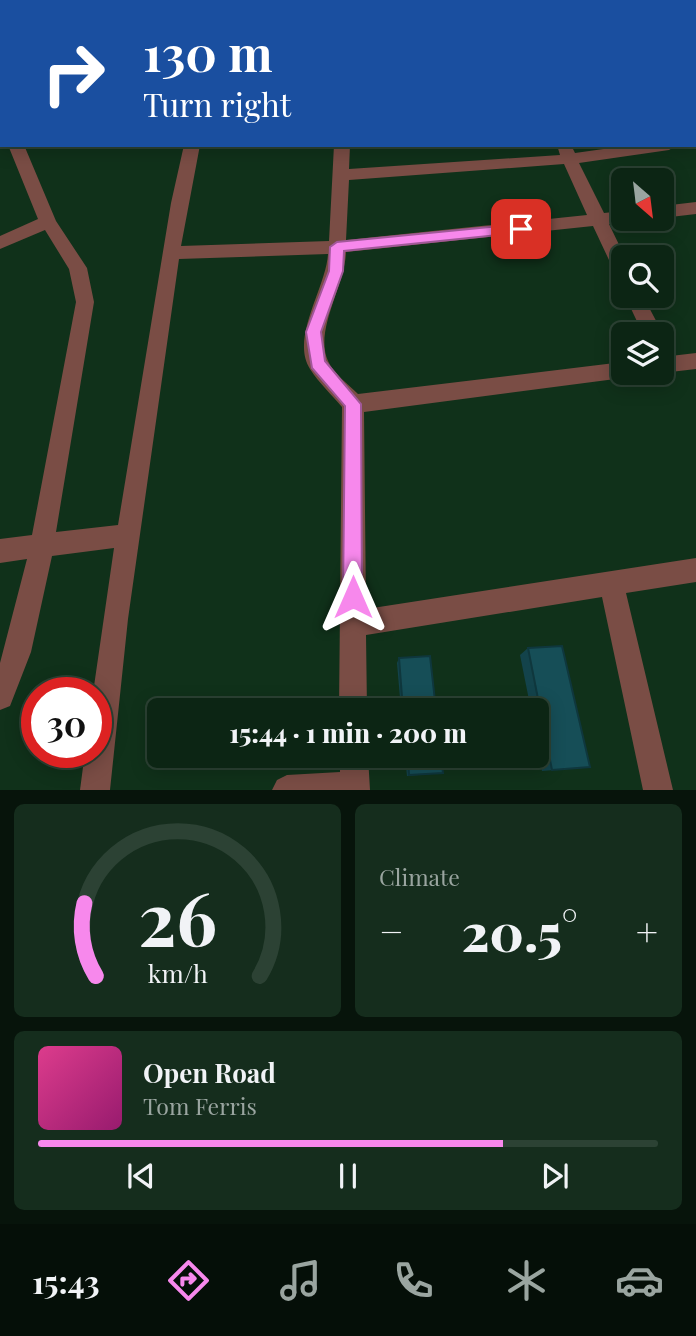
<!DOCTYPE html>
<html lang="en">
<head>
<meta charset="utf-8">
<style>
	:root { --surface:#0c2514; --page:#152d1d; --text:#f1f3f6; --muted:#9aa5a0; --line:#2c4234; --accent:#f788ec }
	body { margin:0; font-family:"Playfair Display",serif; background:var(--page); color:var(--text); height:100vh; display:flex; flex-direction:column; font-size:26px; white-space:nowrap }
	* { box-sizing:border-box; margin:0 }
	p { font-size:23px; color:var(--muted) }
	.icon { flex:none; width:38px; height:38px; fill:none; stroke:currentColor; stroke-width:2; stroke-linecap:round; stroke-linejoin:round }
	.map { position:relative; height:790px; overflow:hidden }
	.panel { display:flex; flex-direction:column; gap:14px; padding:14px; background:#07140b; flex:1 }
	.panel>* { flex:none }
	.banner { position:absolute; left:0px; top:0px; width:696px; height:147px; box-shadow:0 4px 18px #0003,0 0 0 2px var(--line); background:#1a4fa0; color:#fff; overflow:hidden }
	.needle { width:46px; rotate:152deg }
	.tools { position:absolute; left:611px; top:168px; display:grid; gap:14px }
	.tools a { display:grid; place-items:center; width:63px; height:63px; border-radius:10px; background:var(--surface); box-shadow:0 4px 18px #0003,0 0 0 2px var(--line); font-size:35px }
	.speed { position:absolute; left:21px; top:677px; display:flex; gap:14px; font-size:35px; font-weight:700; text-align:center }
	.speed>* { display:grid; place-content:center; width:91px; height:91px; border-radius:50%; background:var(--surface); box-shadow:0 4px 18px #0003,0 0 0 2px var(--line); line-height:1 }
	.speed .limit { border:10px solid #d22; background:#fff; color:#111 }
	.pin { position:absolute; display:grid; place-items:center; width:60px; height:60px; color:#fff; margin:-30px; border-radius:14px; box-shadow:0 4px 10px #0006 }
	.me { position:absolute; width:77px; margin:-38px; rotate:0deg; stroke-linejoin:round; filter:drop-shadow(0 0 5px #0008) }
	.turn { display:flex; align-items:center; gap:24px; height:147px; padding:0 28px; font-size:32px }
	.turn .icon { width:91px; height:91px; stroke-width:2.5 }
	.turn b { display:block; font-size:49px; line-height:60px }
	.big { font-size:52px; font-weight:800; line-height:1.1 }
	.panel .card { flex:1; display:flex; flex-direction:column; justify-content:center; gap:10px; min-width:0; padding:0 24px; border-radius:10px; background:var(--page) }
	.panel .dial { align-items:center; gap:0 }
	.dial svg { height:182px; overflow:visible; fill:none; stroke:var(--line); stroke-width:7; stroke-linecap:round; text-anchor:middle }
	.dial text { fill:var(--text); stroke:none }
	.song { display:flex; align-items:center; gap:21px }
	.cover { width:84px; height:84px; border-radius:10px; background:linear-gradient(135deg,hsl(330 70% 55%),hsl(320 70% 35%)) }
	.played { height:7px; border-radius:4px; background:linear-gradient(90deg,var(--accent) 75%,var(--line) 75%) }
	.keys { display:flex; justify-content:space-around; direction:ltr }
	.heat { display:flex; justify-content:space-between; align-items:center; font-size:38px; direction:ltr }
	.panel .tiles { flex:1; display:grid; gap:14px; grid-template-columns:1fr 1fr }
	.card:last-child { grid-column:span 2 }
	.trip { position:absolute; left:147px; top:698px; width:402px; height:70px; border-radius:10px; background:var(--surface); box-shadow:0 4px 18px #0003,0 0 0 2px var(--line); font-weight:800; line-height:70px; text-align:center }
	.tab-bar { display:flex; height:112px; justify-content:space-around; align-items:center; background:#050f08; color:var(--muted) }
	.tab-bar .icon { width:49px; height:49px }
	.tab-bar .current { color:var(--accent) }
	.tab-bar b { font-size:32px; color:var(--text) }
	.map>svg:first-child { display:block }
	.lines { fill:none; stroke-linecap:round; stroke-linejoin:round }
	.minor { fill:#7a4d45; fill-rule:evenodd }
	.wall { fill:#13434b }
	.building { fill:#164e57; stroke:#0f373d; stroke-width:2 }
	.route { fill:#f788ec; stroke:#a15899; stroke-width:2 }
</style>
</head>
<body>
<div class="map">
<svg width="696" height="790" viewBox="0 0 696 790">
	<rect width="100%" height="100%" fill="#10311a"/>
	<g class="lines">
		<g class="minor">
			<path d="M 259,0 L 271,0 L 258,2 Z"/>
			<rect x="337" y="0" width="12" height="2"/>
			<path d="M 696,0 L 696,8 L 695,8 L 695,2 L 690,2 Z"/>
			<rect x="695" y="82" width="1" height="8"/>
			<path d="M 0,124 L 2,125 L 2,136 L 0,135 Z"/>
			<path d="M 695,136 L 696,136 L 696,146 L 693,145 Z"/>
			<path d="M 8,145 L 24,145 L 56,221 L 87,268 L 94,302 L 56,532 L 118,525 L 171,203 L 184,145 L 200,145 L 181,246 L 329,241 L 334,145 L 350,145 L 349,169 L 560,155 L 557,145 L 571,145 L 575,153 L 632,145 L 677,145 L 669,150 L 579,163 L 604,213 L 623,211 L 623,219 L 631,219 L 609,224 L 625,257 L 623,279 L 617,277 L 593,226 L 346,252 C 345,286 314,330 328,361 C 333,373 349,385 358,394 L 623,362 L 623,373 L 632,373 L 623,378 L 364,412 L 366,609 L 696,558 L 696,582 L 626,593 L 673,790 L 643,790 L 602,597 L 366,635 L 367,710 L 339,710 L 342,407 C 332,395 319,383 310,369 C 290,338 326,288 328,254 L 179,259 L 128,619 L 110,790 L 80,790 L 85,752 L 96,752 L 96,693 L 93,693 L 114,548 L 52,556 L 31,652 L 10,706 L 0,710 L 0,663 L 27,559 L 0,563 L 0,539 L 32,535 L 76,302 L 69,269 L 45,230 L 0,249 L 0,236 L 38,219 ZM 564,164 L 587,215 L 346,240 L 349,180 Z"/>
			<path d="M 696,202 L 696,214 L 662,218 L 662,206 Z"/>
			<path d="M 625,296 L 643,296 L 663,334 L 662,337 L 662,334 L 643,334 Z"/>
			<path d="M 696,353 L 696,369 L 662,373 L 660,373 L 662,357 Z"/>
			<path d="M 340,756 L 368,756 L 370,790 L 272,790 L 277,780 L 287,775 L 340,772 Z"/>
		</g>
	</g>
	<g class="wall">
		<path d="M 528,648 L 590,767 L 542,771 L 537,746 L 537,710 L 531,710 L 520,655 Z"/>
		<path d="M 399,658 L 436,710 L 401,710 L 397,663 Z"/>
		<path d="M 405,756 L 441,756 L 443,773 L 407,776 Z"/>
	</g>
	<g class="building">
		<path d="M 562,646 L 590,767 L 552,770 L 528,648 Z"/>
		<path d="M 430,656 L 436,710 L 403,710 L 399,658 Z"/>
		<path d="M 408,756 L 441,756 L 443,773 L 409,775 Z"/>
	</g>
	<path class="route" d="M 521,224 L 526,225 L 526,232 L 344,251 L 343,271 L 321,332 L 325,361 L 361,404 L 362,597 L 359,604 L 353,607 L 346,604 L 343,597 L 345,406 L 312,368 L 306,332 L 329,271 L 330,247 L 337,242 Z"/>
</svg>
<div class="tools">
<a><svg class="needle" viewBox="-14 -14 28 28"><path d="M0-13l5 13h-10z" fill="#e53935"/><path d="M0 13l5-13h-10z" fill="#9aa5a0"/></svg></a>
<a><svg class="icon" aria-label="search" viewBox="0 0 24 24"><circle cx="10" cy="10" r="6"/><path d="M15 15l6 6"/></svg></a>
<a><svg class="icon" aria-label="layers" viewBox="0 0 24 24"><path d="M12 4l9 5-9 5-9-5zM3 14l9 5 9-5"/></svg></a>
</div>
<div class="speed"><div class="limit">30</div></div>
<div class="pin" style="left:521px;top:229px;background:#d93025"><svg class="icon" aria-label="arrive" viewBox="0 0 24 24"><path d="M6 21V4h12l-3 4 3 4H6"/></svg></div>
<svg class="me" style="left:353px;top:597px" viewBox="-20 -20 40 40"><path d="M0-17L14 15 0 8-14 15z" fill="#f788ec" stroke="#fff" stroke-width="4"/></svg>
<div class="trip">15:44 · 1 min · 200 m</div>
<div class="banner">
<div class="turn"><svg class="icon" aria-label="right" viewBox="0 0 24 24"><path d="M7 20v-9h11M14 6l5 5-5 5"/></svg><div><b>130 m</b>Turn right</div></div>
</div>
</div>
<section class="panel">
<div class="tiles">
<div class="card dial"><svg viewBox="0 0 100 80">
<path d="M14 69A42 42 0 1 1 86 69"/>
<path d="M14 69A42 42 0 0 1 9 37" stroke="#f788ec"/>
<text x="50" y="56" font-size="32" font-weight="700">26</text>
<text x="50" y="72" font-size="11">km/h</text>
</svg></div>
<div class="card"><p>Climate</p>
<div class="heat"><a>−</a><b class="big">20.5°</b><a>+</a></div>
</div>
<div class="card">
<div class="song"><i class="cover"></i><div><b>Open Road</b><p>Tom Ferris</p></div></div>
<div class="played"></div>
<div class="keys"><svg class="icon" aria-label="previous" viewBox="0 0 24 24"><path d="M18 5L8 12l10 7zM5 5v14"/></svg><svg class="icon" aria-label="pause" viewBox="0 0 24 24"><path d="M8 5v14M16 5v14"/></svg><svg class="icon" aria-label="next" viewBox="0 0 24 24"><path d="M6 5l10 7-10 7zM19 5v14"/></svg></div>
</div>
</div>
</section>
<nav class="tab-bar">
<b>15:43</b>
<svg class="icon current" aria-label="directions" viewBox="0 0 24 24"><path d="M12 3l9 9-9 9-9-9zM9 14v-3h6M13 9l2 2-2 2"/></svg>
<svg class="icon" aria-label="music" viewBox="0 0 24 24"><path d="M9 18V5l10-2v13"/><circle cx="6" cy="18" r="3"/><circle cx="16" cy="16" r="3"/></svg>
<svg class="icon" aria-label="phone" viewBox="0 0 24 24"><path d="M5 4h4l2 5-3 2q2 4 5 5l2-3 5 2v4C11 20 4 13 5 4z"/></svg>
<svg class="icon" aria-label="climate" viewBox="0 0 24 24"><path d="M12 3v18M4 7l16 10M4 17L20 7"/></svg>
<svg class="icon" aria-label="car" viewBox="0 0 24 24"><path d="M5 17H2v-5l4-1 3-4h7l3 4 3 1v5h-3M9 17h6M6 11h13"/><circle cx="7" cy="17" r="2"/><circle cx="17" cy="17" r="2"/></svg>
</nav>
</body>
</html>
